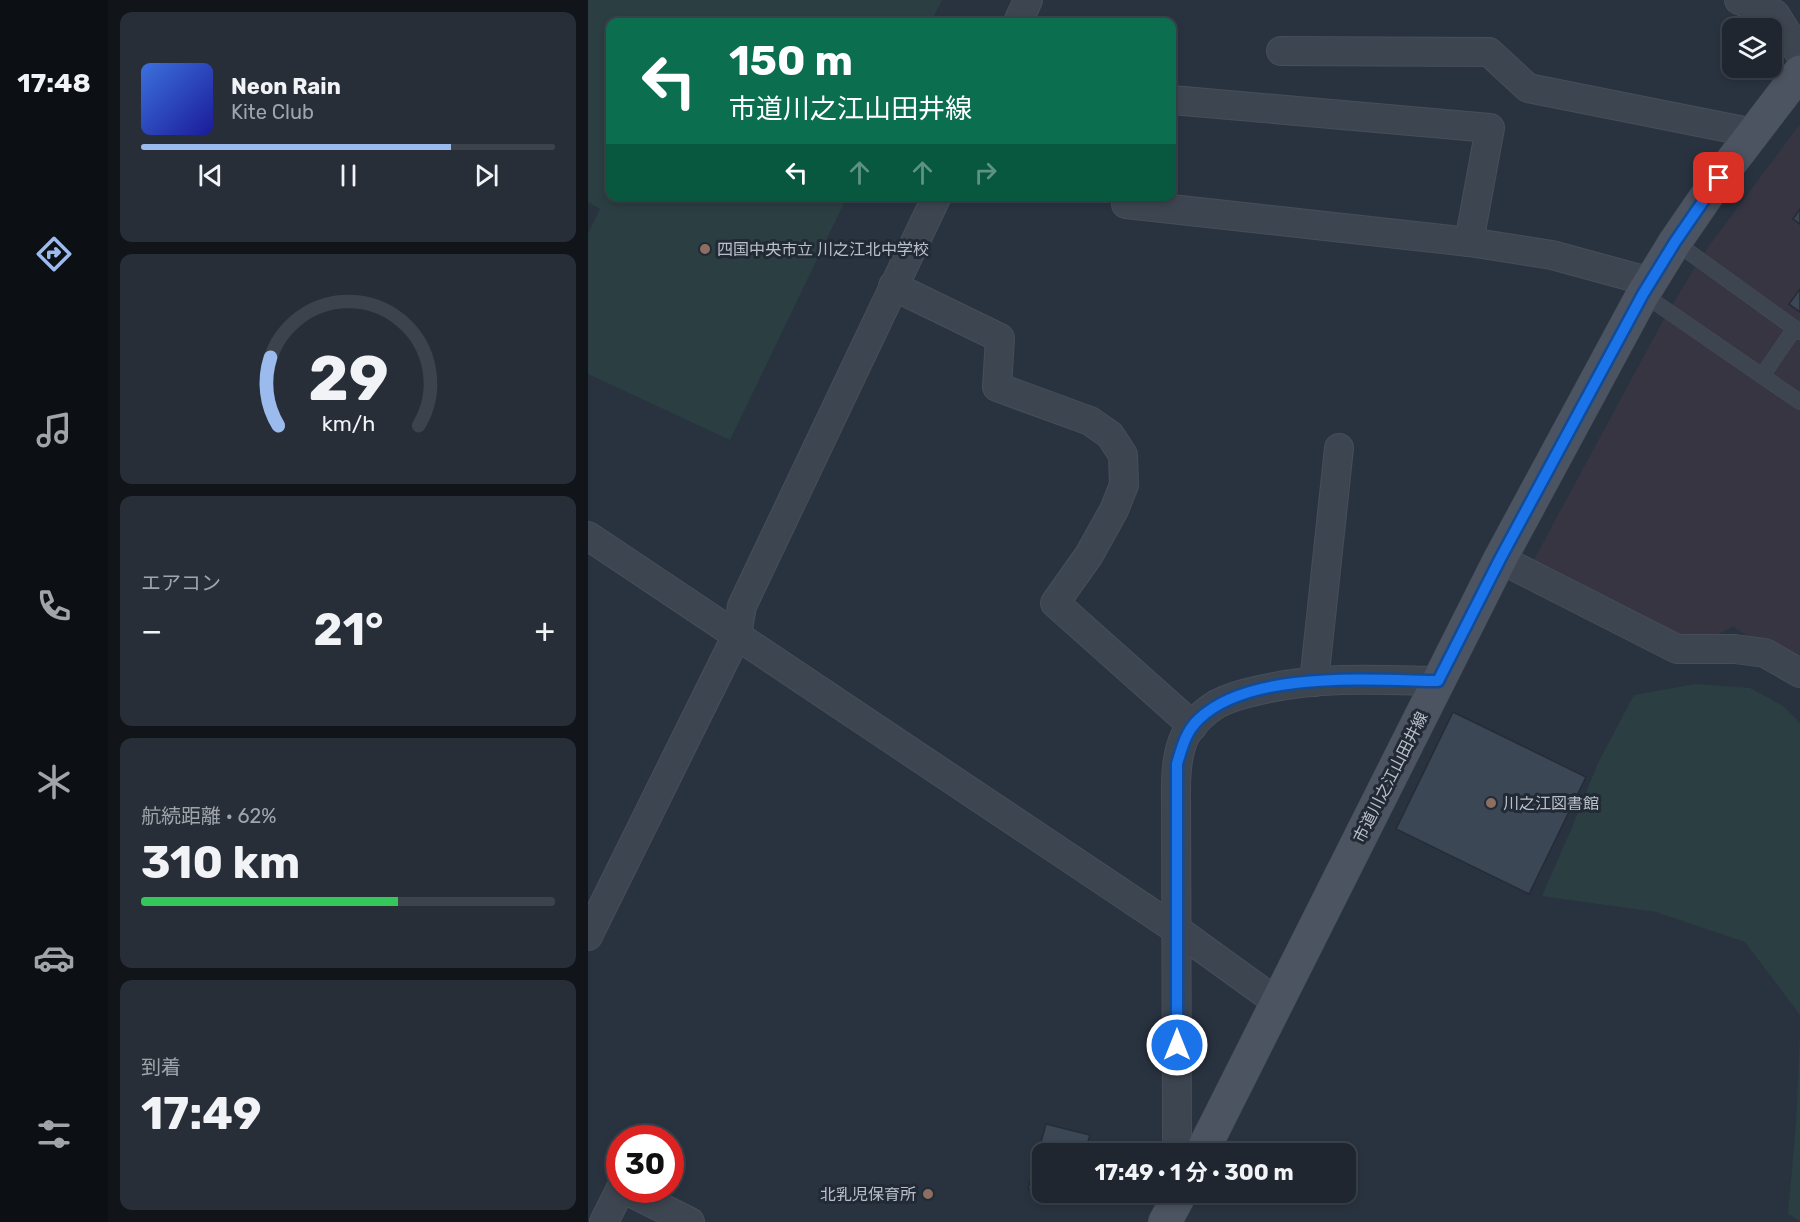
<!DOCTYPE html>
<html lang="ja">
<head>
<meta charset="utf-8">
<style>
	:root { --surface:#1f2630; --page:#272e38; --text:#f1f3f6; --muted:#a1a5ab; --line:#3c434c; --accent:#9bbaee }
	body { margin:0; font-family:Rubik,"Noto Sans JP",sans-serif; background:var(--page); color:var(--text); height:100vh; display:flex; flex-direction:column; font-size:22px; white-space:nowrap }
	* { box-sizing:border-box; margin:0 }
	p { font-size:20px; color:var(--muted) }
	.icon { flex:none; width:33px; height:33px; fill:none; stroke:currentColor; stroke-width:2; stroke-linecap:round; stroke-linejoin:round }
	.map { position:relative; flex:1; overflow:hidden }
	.sheet { display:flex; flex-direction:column; gap:12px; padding:12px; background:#11151a; width:480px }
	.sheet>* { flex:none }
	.banner { position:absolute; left:18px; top:18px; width:570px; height:183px; border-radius:12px; box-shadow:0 3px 9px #0003,0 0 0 2px var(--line); background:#0b6e4f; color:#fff; overflow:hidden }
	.controls { position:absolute; left:1134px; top:18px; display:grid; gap:12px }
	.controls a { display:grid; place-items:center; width:60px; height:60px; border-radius:12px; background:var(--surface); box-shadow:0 3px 9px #0003,0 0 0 2px var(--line); font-size:30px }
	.speed { position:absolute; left:18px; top:1125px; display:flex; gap:12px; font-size:30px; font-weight:700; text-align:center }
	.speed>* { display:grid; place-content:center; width:78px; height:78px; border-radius:50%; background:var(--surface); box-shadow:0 3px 9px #0003,0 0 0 2px var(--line); line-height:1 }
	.speed .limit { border:9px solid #d22; background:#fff; color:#111 }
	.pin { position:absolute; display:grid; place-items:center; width:51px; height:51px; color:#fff; margin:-26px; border-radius:12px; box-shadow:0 3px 9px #0006 }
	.me { position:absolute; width:66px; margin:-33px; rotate:0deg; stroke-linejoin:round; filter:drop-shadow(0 0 4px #0008) }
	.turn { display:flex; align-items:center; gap:21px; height:126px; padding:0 24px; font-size:27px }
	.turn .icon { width:78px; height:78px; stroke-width:2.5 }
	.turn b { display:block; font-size:42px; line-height:51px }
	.lanes { display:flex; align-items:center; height:57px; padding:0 24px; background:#0003; justify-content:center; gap:30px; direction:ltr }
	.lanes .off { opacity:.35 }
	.big { font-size:45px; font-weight:700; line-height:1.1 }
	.sheet .widget { flex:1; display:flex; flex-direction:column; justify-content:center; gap:9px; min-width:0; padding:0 21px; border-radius:12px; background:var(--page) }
	.sheet .dial { align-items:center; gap:0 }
	.dial svg { height:156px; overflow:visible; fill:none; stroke:var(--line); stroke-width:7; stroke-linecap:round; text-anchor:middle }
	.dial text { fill:var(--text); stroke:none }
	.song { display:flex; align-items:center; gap:18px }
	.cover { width:72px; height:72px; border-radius:9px; background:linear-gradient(135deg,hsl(220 70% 55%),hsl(240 70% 35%)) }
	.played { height:6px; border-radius:3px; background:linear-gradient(90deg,var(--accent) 75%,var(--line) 75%) }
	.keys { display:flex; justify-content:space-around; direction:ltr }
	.heat { display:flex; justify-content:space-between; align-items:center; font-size:33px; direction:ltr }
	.charge { height:9px; border-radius:4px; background:linear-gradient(90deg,#34c759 62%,var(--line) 0) }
	.trip { position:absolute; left:444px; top:1143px; width:324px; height:60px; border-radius:12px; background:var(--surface); box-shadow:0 3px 9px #0003,0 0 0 2px var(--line); font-weight:700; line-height:60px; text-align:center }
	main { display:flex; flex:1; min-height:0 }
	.tab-bar { display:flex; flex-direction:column; width:108px; justify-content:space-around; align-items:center; background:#0c0f13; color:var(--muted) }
	.tab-bar .icon { width:42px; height:42px }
	.tab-bar .current { color:var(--accent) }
	.tab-bar b { font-size:27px; color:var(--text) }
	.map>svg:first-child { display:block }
	.medical { fill:#373542 }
	.green { fill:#2b3e41 }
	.building { fill:#3c4755; stroke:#242c37; stroke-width:1.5 }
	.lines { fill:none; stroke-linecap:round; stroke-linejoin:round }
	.lane-casing { stroke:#474e59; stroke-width:16 }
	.street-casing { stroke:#474e59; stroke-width:30 }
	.secondary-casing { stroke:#474e59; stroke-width:34 }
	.lane { stroke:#3d4550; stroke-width:15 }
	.street { stroke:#3d4550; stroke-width:28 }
	.secondary { stroke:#4c5462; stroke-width:33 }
	.route-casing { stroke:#114b97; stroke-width:15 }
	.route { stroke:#1a73e8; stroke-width:10 }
	.education-dot { fill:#8d6e63; stroke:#222a35; stroke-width:2 }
	.labels { text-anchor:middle; stroke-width:6; stroke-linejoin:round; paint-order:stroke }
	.poi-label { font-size:16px; fill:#bac0ca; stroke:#222a35; text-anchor:start }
	.street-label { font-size:16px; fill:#bac0ca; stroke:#222a35 }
</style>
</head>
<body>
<main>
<nav class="tab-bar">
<b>17:48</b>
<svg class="icon current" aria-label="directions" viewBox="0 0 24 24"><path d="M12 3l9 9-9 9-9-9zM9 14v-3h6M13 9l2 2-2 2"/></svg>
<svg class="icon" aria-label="music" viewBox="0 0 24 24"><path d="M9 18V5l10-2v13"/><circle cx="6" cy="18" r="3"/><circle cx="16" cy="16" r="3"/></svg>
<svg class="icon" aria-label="phone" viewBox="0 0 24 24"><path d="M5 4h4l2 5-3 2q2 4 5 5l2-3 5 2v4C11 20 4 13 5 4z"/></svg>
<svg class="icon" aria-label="climate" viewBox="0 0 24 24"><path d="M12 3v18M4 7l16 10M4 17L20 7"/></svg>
<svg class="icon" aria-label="car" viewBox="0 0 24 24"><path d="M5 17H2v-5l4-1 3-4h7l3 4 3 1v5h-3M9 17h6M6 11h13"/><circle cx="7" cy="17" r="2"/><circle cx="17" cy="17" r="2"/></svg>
<svg class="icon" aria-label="filters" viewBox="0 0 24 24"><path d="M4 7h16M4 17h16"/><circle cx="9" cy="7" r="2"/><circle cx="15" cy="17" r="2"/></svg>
</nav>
<section class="sheet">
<div class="widget">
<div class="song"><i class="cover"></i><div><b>Neon Rain</b><p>Kite Club</p></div></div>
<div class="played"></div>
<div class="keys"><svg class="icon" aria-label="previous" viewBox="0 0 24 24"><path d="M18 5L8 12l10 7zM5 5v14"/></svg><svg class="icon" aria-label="pause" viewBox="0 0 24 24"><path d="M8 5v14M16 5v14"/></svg><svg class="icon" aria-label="next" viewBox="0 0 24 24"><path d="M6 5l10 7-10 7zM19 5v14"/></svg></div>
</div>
<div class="widget dial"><svg viewBox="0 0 100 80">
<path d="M14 69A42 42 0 1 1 86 69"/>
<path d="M14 69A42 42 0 0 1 10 34" stroke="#9bbaee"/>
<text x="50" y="56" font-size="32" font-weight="700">29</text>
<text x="50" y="72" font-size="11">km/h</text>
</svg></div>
<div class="widget"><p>エアコン</p>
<div class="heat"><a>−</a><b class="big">21°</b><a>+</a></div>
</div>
<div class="widget"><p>航続距離 · 62%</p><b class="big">310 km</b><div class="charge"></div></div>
<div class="widget"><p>到着</p><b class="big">17:49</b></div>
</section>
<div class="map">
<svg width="1212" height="1222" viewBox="0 0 1212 1222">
	<rect width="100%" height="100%" fill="#293340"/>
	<path class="medical" d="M 1212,124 L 1212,655 L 1180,642 L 1162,638 L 1145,626 L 1117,642 L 1097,644 L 943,565 L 1071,328 L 1102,275 L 1121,246 Z"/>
	<g class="green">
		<path d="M 0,0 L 354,0 L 343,22 L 22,22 L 22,196 L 259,197 L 142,440 L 0,374 L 0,234 L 12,209 L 0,202 Z"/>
		<path d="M 1107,684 L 1162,688 L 1195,706 L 1212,723 L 1212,1015 L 1157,942 L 1068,912 L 954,896 L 985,825 L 1010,763 L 1046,695 Z"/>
		<path d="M 1212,1036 L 1212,1221 L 1200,1214 L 1208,1124 Z"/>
	</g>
	<g class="building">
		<path d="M 1212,209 L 1212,224 L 1205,219 Z"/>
		<path d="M 1212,289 L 1212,312 L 1201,304 Z"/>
		<path d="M 865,712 L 998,777 L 941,894 L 808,829 Z"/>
		<path d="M 458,1124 L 502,1135 L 496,1154 L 454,1154 L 454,1192 L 485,1192 L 483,1201 L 440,1189 Z"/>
	</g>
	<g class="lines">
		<defs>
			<g id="lane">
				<path d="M 1087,242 L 1212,332"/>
				<path d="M 1055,294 L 1212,402"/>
				<path d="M 1174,376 L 1207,328"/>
			</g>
			<g id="street">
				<path d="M 1151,0 L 1187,14 L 1212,54"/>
				<path d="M 430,22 L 440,0"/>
				<path d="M 693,51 L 901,52 L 940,88 L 1166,133"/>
				<path d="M 584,100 L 902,128 L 881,242"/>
				<path d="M 538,196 L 538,204 L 881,242 L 964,255 L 1063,282"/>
				<path d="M 305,286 L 412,338 L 409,387 L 502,421 L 522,435 L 535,455 L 536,485 L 526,510 L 501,555 L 467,603 L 605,726"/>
				<path d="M 0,536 L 592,932 L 689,1002"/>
				<path d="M 912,559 L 1089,649 L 1147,649 L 1177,653 L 1212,673"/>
				<path d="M 726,682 L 751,448"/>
				<path d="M 0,936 L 149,635 L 154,606 L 349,196"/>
				<path d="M 590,1154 L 589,1138 L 588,790 C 588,772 589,753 597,736 C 604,724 617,711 629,704 C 642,697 658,693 672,690 C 731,676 791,680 850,681"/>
				<path d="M 38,1190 L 102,1222"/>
				<path d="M 16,1222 L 32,1190"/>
			</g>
			<g id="secondary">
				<path d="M 613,1154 L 912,559 L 1055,294 L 1087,242 L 1131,178 L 1212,72"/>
				<path d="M 577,1222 L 593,1192"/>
			</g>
		</defs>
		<use href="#lane" class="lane-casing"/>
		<use href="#street" class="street-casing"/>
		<use href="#secondary" class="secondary-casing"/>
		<use href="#lane" class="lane"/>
		<use href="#street" class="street"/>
		<use href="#secondary" class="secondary"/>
	</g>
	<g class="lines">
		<defs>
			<path id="route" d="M 589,1045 L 589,764 C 594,747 598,731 611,719 C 662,670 783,680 850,681 L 912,559 L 1055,294 L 1087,242 L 1131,178"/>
		</defs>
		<use href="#route" class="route-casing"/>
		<use href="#route" class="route"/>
	</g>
	<g class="education-dot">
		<circle cx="117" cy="249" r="6"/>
		<circle cx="903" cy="803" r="6"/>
		<circle cx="340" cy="1194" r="6"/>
	</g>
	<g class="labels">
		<g class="poi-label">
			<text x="129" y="255">四国中央市立 川之江北中学校</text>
			<text x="915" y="809">川之江図書館</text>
			<text x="328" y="1200" text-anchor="end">北乳児保育所</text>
		</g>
		<g class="street-label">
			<text transform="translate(802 777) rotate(-63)" y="6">市道川之江山田井線</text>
		</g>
	</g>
</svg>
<div class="controls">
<a><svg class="icon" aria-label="layers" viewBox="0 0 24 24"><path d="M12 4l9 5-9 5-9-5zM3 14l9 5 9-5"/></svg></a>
</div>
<div class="speed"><div class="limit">30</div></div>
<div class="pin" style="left:1131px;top:178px;background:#d93025"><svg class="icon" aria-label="arrive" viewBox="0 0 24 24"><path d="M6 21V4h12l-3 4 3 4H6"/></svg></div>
<svg class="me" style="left:589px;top:1045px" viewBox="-20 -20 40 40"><circle r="17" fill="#1a73e8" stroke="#fff" stroke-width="3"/><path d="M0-11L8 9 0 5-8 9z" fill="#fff"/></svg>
<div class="trip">17:49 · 1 分 · 300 m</div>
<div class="banner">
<div class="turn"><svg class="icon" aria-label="left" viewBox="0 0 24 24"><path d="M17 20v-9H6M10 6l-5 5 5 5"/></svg><div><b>150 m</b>市道川之江山田井線</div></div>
<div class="lanes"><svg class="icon" aria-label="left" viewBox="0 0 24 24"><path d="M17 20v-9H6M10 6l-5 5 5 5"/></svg><svg class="icon off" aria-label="ahead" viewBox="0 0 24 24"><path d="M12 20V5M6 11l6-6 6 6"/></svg><svg class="icon off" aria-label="ahead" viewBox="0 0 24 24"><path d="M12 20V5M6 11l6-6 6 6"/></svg><svg class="icon off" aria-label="right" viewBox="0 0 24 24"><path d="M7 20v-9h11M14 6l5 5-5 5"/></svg></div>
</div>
</div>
</main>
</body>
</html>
